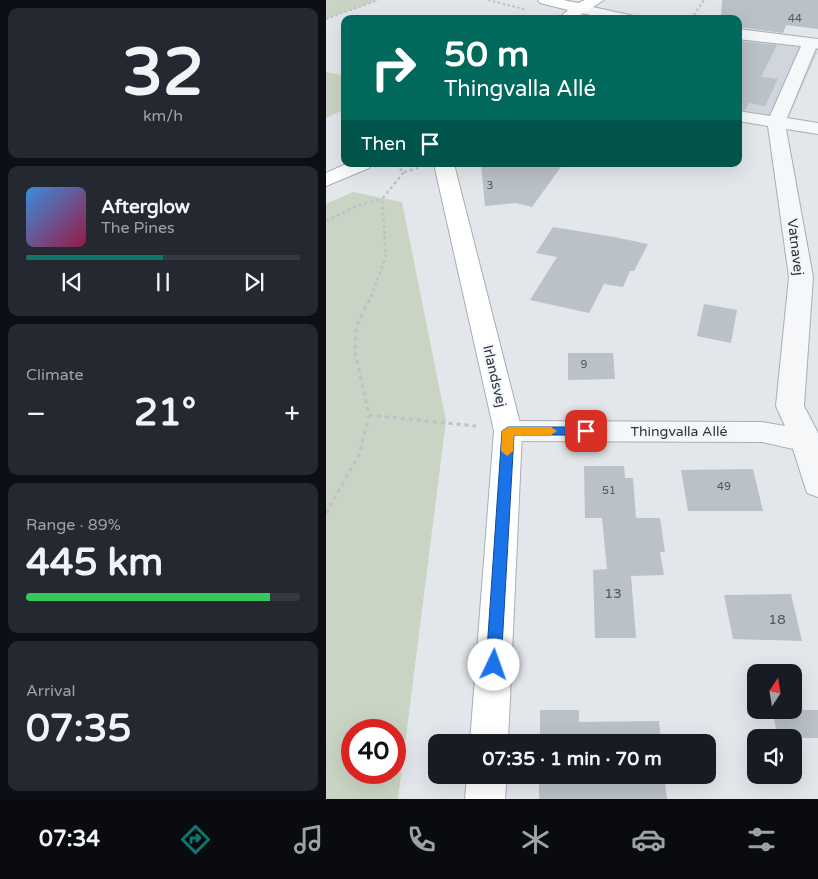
<!DOCTYPE html>
<html lang="en">
<head>
<meta charset="utf-8">
<style>
	:root { --surface:#171b24; --page:#242831; --text:#f1f3f6; --muted:#9ea1a6; --line:#363941; --accent:#0f766e }
	body { margin:0; font-family:"Varela Round",sans-serif; background:var(--page); color:var(--text); height:100vh; display:flex; flex-direction:column; font-size:19px; white-space:nowrap }
	* { box-sizing:border-box; margin:0 }
	p { font-size:16px; color:var(--muted) }
	.icon { flex:none; width:28px; height:28px; fill:none; stroke:currentColor; stroke-width:2; stroke-linecap:round; stroke-linejoin:round }
	.map { position:relative; flex:1; overflow:hidden }
	.panel { display:flex; flex-direction:column; gap:8px; padding:8px; background:#0d0f14; width:326px }
	.panel>* { flex:none }
	.hud { position:absolute; left:15px; top:15px; width:401px; height:152px; border-radius:10px; box-shadow:0 5px 20px #0002; background:#00695c; color:#fff; overflow:hidden }
	.needle { width:32px; rotate:12deg }
	.controls { position:absolute; left:421px; top:664px; display:grid; gap:10px }
	.controls a { display:grid; place-items:center; width:55px; height:55px; border-radius:10px; background:var(--surface); box-shadow:0 5px 20px #0002; font-size:25px }
	.speed { position:absolute; left:15px; top:719px; display:flex; gap:10px; font-size:25px; font-weight:700; text-align:center }
	.speed>* { display:grid; place-content:center; width:65px; height:65px; border-radius:50%; background:var(--surface); box-shadow:0 5px 20px #0002; line-height:1 }
	.speed .limit { border:8px solid #d22; background:#fff; color:#111 }
	.pin { position:absolute; display:grid; place-items:center; width:42px; height:42px; color:#fff; margin:-21px; border-radius:10px; box-shadow:0 2px 8px #0006 }
	.me { position:absolute; width:55px; margin:-28px; rotate:3deg; stroke-linejoin:round; filter:drop-shadow(0 0 4px #0008) }
	.turn { display:flex; align-items:center; gap:18px; height:105px; padding:0 20px; font-size:22px }
	.turn .icon { width:65px; height:65px; stroke-width:2.5 }
	.turn b { display:block; font-size:35px; line-height:42px }
	.then { display:flex; align-items:center; height:48px; padding:0 20px; background:#0003; gap:10px; font-size:19px }
	.big { font-size:38px; font-weight:700; line-height:1.1 }
	.panel .card { flex:1; display:flex; flex-direction:column; justify-content:center; gap:8px; min-width:0; padding:0 18px; border-radius:10px; background:var(--page) }
	.panel .dial { align-items:center; gap:0 }
	.dial b { font-size:65px; line-height:1 }
	.song { display:flex; align-items:center; gap:15px }
	.cover { width:60px; height:60px; border-radius:8px; background:linear-gradient(135deg,hsl(210 70% 55%),hsl(340 70% 35%)) }
	.played { height:5px; border-radius:2px; background:linear-gradient(90deg,var(--accent) 50%,var(--line) 50%) }
	.keys { display:flex; justify-content:space-around; direction:ltr }
	.heat { display:flex; justify-content:space-between; align-items:center; font-size:28px; direction:ltr }
	.charge { height:8px; border-radius:4px; background:linear-gradient(90deg,#34c759 89%,var(--line) 0) }
	.trip { position:absolute; left:102px; top:734px; width:288px; height:50px; border-radius:10px; background:var(--surface); box-shadow:0 5px 20px #0002; font-weight:700; line-height:50px; text-align:center }
	.dock { display:flex; height:80px; justify-content:space-around; align-items:center; background:#090b0e; color:var(--muted) }
	.dock .icon { width:35px; height:35px }
	.dock .selected { color:var(--accent) }
	.dock b { font-size:22px; color:var(--text) }
	main { display:flex; flex:1; min-height:0 }
	.map>svg:first-child { display:block }
	.built { fill:#d1d6dc }
	.green { fill:#cad4c4; fill-rule:evenodd }
	.building { fill:#bac1c7 }
	.lines { fill:none; stroke-linecap:round; stroke-linejoin:round }
	.street-casing { stroke:#a8aeb5; stroke-width:2 }
	.secondary-casing { stroke:#a8aeb5; stroke-width:2 }
	.path-far2 { stroke:#bdc1c6; stroke-width:2; stroke-dasharray:2.5 2.5; stroke-linecap:butt }
	.path-far1 { stroke:#bdc1c6; stroke-width:2.5; stroke-dasharray:3 3; stroke-linecap:butt }
	.path { stroke:#bdc1c6; stroke-width:3; stroke-dasharray:4 4; stroke-linecap:butt }
	.street { fill:#f6f7f9; fill-rule:evenodd }
	.secondary { fill:#fff; fill-rule:evenodd }
	.route { fill:#1a73e8; stroke:#114b97 }
	.slow { fill:#f59e0b }
	.labels { text-anchor:middle; stroke-width:4; stroke-linejoin:round; paint-order:stroke }
	.number-label { font-size:11px; fill:#4f5963 }
	.street-label { font-size:14px; fill:#2b3642; stroke:#f3f5f8 }
	.near-number-label { font-size:14px; fill:#4f5963 }
</style>
</head>
<body>
<main>
<section class="panel">
<div class="card dial"><b>32</b><p>km/h</p></div>
<div class="card">
<div class="song"><i class="cover"></i><div><b>Afterglow</b><p>The Pines</p></div></div>
<div class="played"></div>
<div class="keys"><svg class="icon" aria-label="previous" viewBox="0 0 24 24"><path d="M18 5L8 12l10 7zM5 5v14"/></svg><svg class="icon" aria-label="pause" viewBox="0 0 24 24"><path d="M8 5v14M16 5v14"/></svg><svg class="icon" aria-label="next" viewBox="0 0 24 24"><path d="M6 5l10 7-10 7zM19 5v14"/></svg></div>
</div>
<div class="card"><p>Climate</p>
<div class="heat"><a>−</a><b class="big">21°</b><a>+</a></div>
</div>
<div class="card"><p>Range · 89%</p><b class="big">445 km</b><div class="charge"></div></div>
<div class="card"><p>Arrival</p><b class="big">07:35</b></div>
</section>
<div class="map">
<svg width="492" height="799" viewBox="0 0 492 799">
	<rect width="100%" height="100%" fill="#e3e7eb"/>
	<path class="built" d="M 412,28 L 492,39 L 492,51 L 462,119 L 413,110 Z"/>
	<g class="green">
		<path d="M 0,0 L 52,0 L 0,19 Z"/>
		<path d="M 0,72 L 19,76 L 19,109 L 0,118 Z"/>
		<path d="M 27,192 L 76,202 L 120,421 L 72,799 L 0,799 L 0,204 ZM 26,730 L 69,730 L 69,772 L 26,772 Z"/>
	</g>
	<g class="building">
		<path d="M 396,0 L 492,0 L 492,29 L 460,25 L 457,33 L 412,27 L 412,19 L 395,17 Z"/>
		<path d="M 412,41 L 451,45 L 435,77 L 452,79 L 439,106 L 423,103 L 419,110 L 412,109 Z"/>
		<path d="M 155,164 L 237,164 L 206,207 L 190,203 L 159,206 Z"/>
		<path d="M 227,227 L 288,237 L 322,244 L 308,271 L 304,271 L 297,287 L 278,284 L 263,313 L 204,300 L 231,257 L 210,253 Z"/>
		<path d="M 378,304 L 411,310 L 405,343 L 371,336 Z"/>
		<path d="M 242,353 L 287,353 L 289,379 L 242,380 Z"/>
		<path d="M 258,466 L 298,466 L 299,478 L 307,478 L 310,518 L 334,518 L 339,552 L 334,552 L 338,575 L 305,576 L 310,638 L 269,638 L 267,570 L 281,569 L 276,518 L 259,518 Z"/>
		<path d="M 427,469 L 437,511 L 362,511 L 355,470 Z"/>
		<path d="M 465,594 L 476,641 L 407,639 L 398,595 Z"/>
		<path d="M 214,710 L 253,710 L 253,722 L 333,721 L 335,742 L 214,742 Z"/>
		<path d="M 446,710 L 492,710 L 492,738 L 452,738 Z"/>
		<path d="M 213,775 L 338,775 L 341,799 L 213,799 Z"/>
	</g>
	<g class="lines">
		<defs>
			<g id="street">
				<path d="M 253,4 L 308,16 L 310,19 L 282,19 L 248,11 L 246,8 Z"/>
				<path d="M 412,29 L 492,39 L 492,49 L 490,48 L 461,118 L 492,123 L 492,134 L 460,129 L 487,277 L 478,406 L 492,433 L 492,497 L 481,493 L 467,449 L 436,442 L 182,441 L 172,438 L 168,431 L 172,424 L 182,421 L 436,422 L 459,426 L 450,406 L 463,277 L 442,126 L 412,121 L 412,111 L 444,116 L 475,46 L 412,39 Z"/>
			</g>
			<g id="secondary">
				<path d="M 212,0 L 237,0 L 252,3 L 259,0 L 278,0 L 248,19 L 232,19 L 242,10 L 214,3 Z"/>
				<path d="M 20,164 L 46,164 L 43,168 L 0,186 L 0,173 Z"/>
				<path d="M 108,164 L 128,164 L 196,431 L 182,742 L 144,742 L 168,431 Z"/>
				<path d="M 141,775 L 181,775 L 179,799 L 139,799 Z"/>
			</g>
		</defs>
		<use href="#street" class="street-casing"/>
		<use href="#secondary" class="secondary-casing"/>
		<g class="path-far2">
			<path d="M 162,0 L 198,9"/>
			<path d="M 0,19 L 52,0"/>
			<path d="M 365,19 L 378,0"/>
		</g>
		<g class="path-far1">
			<path d="M 78,172 L 92,168"/>
			<path d="M 0,221 L 33,205 L 56,199"/>
			<path d="M 45,297 L 60,256 L 56,199 L 78,172 L 68,164"/>
		</g>
		<g class="path">
			<path d="M 43,415 L 150,426"/>
			<path d="M 0,513 L 33,455 L 43,415 L 29,352 L 30,328 L 45,295"/>
		</g>
		<use href="#street" class="street"/>
		<use href="#secondary" class="secondary"/>
	</g>
	<path class="route" d="M 182,427 L 260,427 L 266,431 L 260,435 L 188,435 L 175,665 L 173,670 L 168,672 L 162,670 L 160,665 L 176,431 Z"/>
	<path class="slow" d="M 182,427 L 225,427 L 231,431 L 225,435 L 188,435 L 187,451 L 181,456 L 175,451 L 176,431 Z"/>
	<g class="labels">
		<g class="number-label">
			<text x="469" y="22">44</text>
			<text x="164" y="189">3</text>
			<text x="258" y="368">9</text>
			<text x="398" y="490">49</text>
			<text x="283" y="494">51</text>
		</g>
		<g class="street-label">
			<text transform="translate(470 247) rotate(83)" y="5">Vatnavej</text>
			<text transform="translate(169 376) rotate(77)" y="5">Irlandsvej</text>
			<text x="353" y="436">Thingvalla Allé</text>
		</g>
		<g class="near-number-label">
			<text x="287" y="598">13</text>
			<text x="451" y="624">18</text>
		</g>
	</g>
</svg>
<div class="controls">
<a><svg class="needle" viewBox="-14 -14 28 28"><path d="M0-13l5 13h-10z" fill="#e53935"/><path d="M0 13l5-13h-10z" fill="#9ea1a6"/></svg></a>
<a><svg class="icon" aria-label="sound" viewBox="0 0 24 24"><path d="M4 9h4l5-4v14l-5-4H4zM17 9q2 3 0 6"/></svg></a>
</div>
<div class="speed"><div class="limit">40</div></div>
<div class="pin" style="left:260px;top:431px;background:#d93025"><svg class="icon" aria-label="arrive" viewBox="0 0 24 24"><path d="M6 21V4h12l-3 4 3 4H6"/></svg></div>
<svg class="me" style="left:168px;top:665px" viewBox="-20 -20 40 40"><circle r="19" fill="#fff"/><path d="M0-13L10 11 0 6-10 11z" fill="#1a73e8"/></svg>
<div class="trip">07:35 · 1 min · 70 m</div>
<div class="hud">
<div class="turn"><svg class="icon" aria-label="right" viewBox="0 0 24 24"><path d="M7 20v-9h11M14 6l5 5-5 5"/></svg><div><b>50 m</b>Thingvalla Allé</div></div>
<div class="then">Then<svg class="icon" aria-label="arrive" viewBox="0 0 24 24"><path d="M6 21V4h12l-3 4 3 4H6"/></svg></div>
</div>
</div>
</main>
<nav class="dock">
<b>07:34</b>
<svg class="icon selected" aria-label="directions" viewBox="0 0 24 24"><path d="M12 3l9 9-9 9-9-9zM9 14v-3h6M13 9l2 2-2 2"/></svg>
<svg class="icon" aria-label="music" viewBox="0 0 24 24"><path d="M9 18V5l10-2v13"/><circle cx="6" cy="18" r="3"/><circle cx="16" cy="16" r="3"/></svg>
<svg class="icon" aria-label="phone" viewBox="0 0 24 24"><path d="M5 4h4l2 5-3 2q2 4 5 5l2-3 5 2v4C11 20 4 13 5 4z"/></svg>
<svg class="icon" aria-label="climate" viewBox="0 0 24 24"><path d="M12 3v18M4 7l16 10M4 17L20 7"/></svg>
<svg class="icon" aria-label="car" viewBox="0 0 24 24"><path d="M5 17H2v-5l4-1 3-4h7l3 4 3 1v5h-3M9 17h6M6 11h13"/><circle cx="7" cy="17" r="2"/><circle cx="17" cy="17" r="2"/></svg>
<svg class="icon" aria-label="filters" viewBox="0 0 24 24"><path d="M4 7h16M4 17h16"/><circle cx="9" cy="7" r="2"/><circle cx="15" cy="17" r="2"/></svg>
</nav>
</body>
</html>
